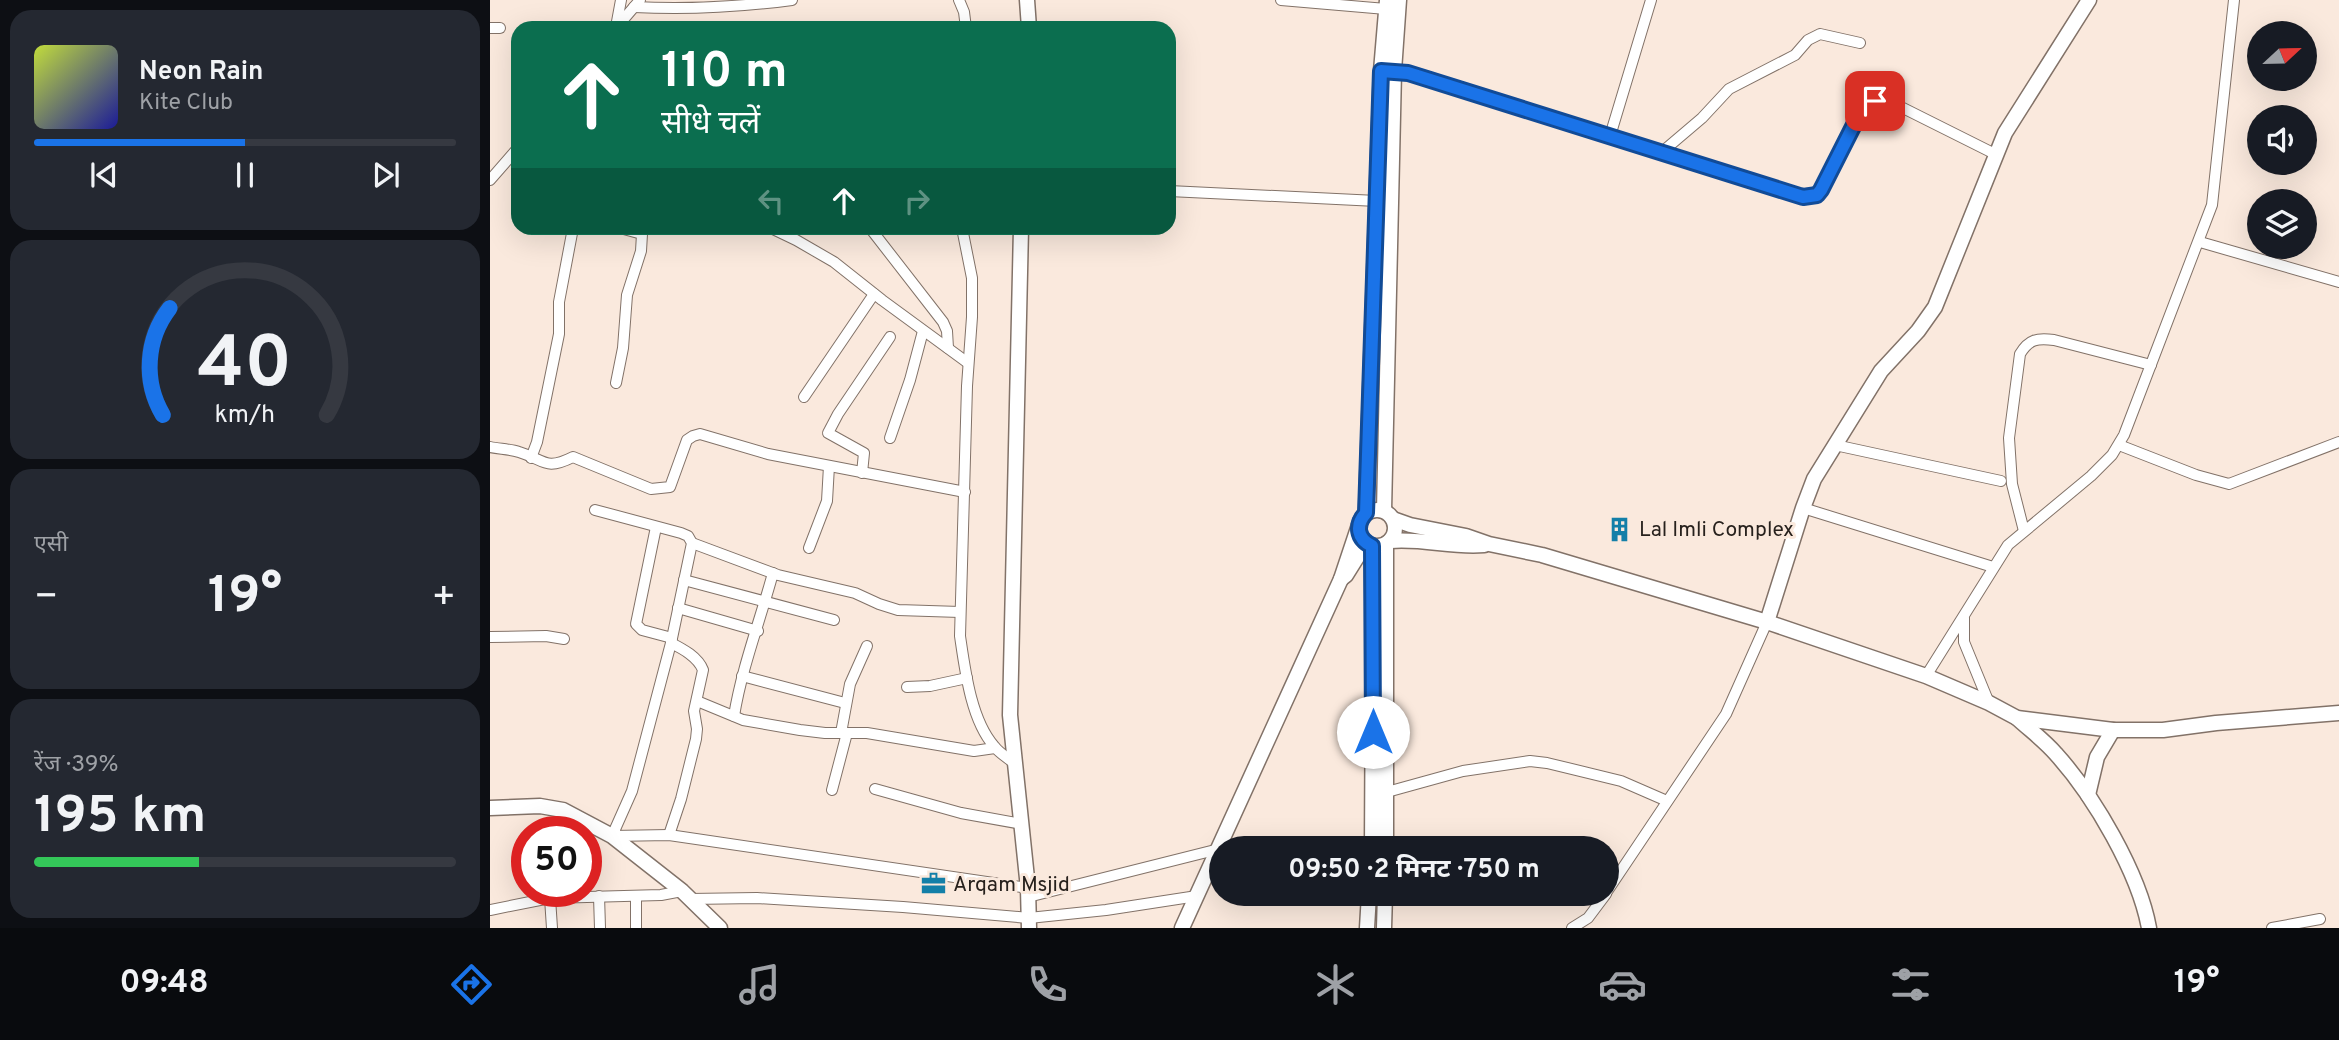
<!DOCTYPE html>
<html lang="hi">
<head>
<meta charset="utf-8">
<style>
	:root { --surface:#171b24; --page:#242831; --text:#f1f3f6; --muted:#9ea1a6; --line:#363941; --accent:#1a73e8 }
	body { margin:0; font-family:Overpass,"Noto Sans Devanagari",sans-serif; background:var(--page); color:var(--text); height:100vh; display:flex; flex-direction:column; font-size:26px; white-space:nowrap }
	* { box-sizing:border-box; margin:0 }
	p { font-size:23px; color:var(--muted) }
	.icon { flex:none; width:38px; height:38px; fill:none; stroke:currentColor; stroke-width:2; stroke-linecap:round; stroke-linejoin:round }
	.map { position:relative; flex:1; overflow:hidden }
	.panel { display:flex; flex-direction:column; gap:10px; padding:10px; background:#0d0f14; width:490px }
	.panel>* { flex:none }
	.hud { position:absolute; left:21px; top:21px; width:665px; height:214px; border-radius:21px; box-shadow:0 7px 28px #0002; background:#0b6e4f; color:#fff; overflow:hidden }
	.needle { width:46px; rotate:68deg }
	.fabs { position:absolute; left:1757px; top:21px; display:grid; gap:14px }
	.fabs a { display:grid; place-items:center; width:70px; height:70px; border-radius:50%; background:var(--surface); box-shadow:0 7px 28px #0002; font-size:35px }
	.speed { position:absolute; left:21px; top:816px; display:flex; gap:14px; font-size:35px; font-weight:700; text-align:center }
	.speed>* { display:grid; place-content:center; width:91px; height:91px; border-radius:50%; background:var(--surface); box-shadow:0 7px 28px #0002; line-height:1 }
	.speed .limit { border:10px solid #d22; background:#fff; color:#111 }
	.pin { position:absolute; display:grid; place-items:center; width:60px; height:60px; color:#fff; margin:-30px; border-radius:14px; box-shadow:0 4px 10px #0006 }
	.me { position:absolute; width:77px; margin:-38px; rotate:0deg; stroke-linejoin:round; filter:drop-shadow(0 0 5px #0008) }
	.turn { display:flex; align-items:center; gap:24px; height:147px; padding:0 35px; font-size:32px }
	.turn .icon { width:91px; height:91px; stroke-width:2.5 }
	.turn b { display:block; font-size:49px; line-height:60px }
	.lanes { display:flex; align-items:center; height:66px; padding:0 35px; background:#0003; justify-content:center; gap:35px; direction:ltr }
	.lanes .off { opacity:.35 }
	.big { font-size:52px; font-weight:700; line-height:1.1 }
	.panel .widget { flex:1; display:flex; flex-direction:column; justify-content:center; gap:10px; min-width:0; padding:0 24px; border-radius:21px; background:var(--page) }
	.panel .dial { align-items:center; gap:0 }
	.dial svg { height:182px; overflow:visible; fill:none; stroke:var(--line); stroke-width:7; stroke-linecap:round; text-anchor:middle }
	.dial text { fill:var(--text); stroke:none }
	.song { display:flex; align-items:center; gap:21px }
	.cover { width:84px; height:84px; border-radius:10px; background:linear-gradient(135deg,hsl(70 70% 55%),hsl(240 70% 35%)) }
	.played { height:7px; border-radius:4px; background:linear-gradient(90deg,var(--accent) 50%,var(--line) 50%) }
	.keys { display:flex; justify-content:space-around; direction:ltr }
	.heat { display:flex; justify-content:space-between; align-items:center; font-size:38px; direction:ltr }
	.charge { height:10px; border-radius:5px; background:linear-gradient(90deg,#34c759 39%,var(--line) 0) }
	.trip { position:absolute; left:719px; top:836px; width:410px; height:70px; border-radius:35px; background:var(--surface); box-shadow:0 7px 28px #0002; font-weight:700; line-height:70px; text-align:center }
	.dock { display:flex; height:112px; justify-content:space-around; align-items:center; background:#090b0e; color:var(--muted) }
	.dock .icon { width:49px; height:49px }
	.dock .on { color:var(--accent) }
	.dock b { font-size:32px; color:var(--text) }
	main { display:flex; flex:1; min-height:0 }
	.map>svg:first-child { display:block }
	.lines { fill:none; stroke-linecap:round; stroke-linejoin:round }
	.street-casing { stroke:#827268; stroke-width:12 }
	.secondary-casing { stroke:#827268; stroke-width:17 }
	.street { stroke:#fff; stroke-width:10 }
	.secondary { stroke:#fff; stroke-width:14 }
	.route-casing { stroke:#114b97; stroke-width:18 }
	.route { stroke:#1a73e8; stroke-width:12 }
	.labels { text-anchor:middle; stroke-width:6; stroke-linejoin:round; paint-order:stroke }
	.poi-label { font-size:21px; fill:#27211d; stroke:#fae9dd; text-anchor:start }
</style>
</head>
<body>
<main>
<section class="panel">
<div class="widget">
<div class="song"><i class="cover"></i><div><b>Neon Rain</b><p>Kite Club</p></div></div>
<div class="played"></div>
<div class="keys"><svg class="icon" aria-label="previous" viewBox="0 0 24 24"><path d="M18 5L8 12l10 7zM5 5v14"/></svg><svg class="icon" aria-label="pause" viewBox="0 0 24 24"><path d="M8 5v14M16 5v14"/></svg><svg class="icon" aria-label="next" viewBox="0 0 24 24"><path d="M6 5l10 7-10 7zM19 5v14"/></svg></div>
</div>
<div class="widget dial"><svg viewBox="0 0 100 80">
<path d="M14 69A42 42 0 1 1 86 69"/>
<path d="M14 69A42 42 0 0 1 17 22" stroke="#1a73e8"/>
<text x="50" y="56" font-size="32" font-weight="700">40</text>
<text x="50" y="72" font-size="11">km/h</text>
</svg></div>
<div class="widget"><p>एसी</p>
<div class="heat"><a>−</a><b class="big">19°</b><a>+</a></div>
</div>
<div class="widget"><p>रेंज · 39%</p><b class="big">195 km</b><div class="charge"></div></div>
</section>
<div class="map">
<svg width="1849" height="928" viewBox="0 0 1849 928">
	<rect width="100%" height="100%" fill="#fae9dd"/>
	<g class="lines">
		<defs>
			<g id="street">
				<path d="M 469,0 L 474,12 L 476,28"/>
				<path d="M 791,0 L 896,9"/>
				<path d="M 144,7 C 198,10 249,7 302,0"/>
				<path d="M 126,27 L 131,0"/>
				<path d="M 0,28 L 10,28"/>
				<path d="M 126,28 L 150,0"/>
				<path d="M 133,28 L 150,28"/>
				<path d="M 900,71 L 918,73 L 1313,196 L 1327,195 L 1331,190 L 1372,109 L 1377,102 L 1394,101 L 1403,103 L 1505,154"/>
				<path d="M 1120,136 L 1161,0"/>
				<path d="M 1172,152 L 1212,118 L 1239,89 L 1305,55 L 1318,40 L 1330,34 L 1370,43"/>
				<path d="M 0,180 L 28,148"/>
				<path d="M 679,191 L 887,201"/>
				<path d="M 281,228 L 306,240 L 344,262 L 392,300 L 478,363"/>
				<path d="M 380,228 L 453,322 L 457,331 L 458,348"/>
				<path d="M 472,228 L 482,278 L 482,317 L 477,386 L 470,636 C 475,670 481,720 504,746 C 509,753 518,758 525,764"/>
				<path d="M 1710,242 L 1849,282"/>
				<path d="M 126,383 L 133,348 L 137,295 L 151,251 L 152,234 L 130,228"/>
				<path d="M 314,397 L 384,294"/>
				<path d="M 400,438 L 420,380 L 433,331"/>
				<path d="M 1345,445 L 1511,481"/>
				<path d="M 1629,445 L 1706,475 L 1739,484 L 1849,442"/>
				<path d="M 0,447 C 9,449 20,449 29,452 C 55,460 55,471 83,457 L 161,489 L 180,487 L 197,440 L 203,436 L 210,434 L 278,454 L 475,492"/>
				<path d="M 41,458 L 47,442 L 69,334 L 69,302 L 83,228"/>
				<path d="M 372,473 L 374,453 L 338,433 L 348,414 L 400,337"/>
				<path d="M 1313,508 L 1503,567"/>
				<path d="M 105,510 L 191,533 L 198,536 L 202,543 L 181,643 L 142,791 L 122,836 L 179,835 L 538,888"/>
				<path d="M 166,527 L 146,624 L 152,630 L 182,638"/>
				<path d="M 1534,531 L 1522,484 L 1519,438 L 1530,354 C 1539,339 1547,338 1564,340 L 1661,365"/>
				<path d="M 202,543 L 288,575 L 365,593 L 389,604 L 408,610 L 470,612"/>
				<path d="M 319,548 L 337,501 L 339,466"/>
				<path d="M 194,580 L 344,620"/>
				<path d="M 188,608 L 268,631"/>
				<path d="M 1474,618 L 1474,642 L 1499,703"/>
				<path d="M 0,637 L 56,636 L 74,639"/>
				<path d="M 252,676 L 355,703"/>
				<path d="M 1436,676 L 1518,545 L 1601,476 L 1622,455 L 1634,435 L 1722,205 L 1744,0"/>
				<path d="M 417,687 L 440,686 L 477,678"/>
				<path d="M 207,701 L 253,720 L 310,730 L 335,733 L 377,733 L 484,751 L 505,748"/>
				<path d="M 244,716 C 252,667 270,621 283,573"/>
				<path d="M 351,733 L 360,684 L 377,646"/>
				<path d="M 385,789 L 471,813 L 532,824"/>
				<path d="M 342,790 L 357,733"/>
				<path d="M 897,792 L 973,771 L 1040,761 L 1057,763 L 1131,781 L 1177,801"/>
				<path d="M 179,835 L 191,799 L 206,739 L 207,729 L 204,711 L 213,670 C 208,657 193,649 181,643"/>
				<path d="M 1116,893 L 1236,714 L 1277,622"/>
				<path d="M 109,896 L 110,928"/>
				<path d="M 146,896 L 146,928"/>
				<path d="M 538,897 L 729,849"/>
				<path d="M 60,898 L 62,928"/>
				<path d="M 200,899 L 267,898 L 413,907 L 539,918 L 616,910 L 707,896"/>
				<path d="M 0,910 L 60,898 L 171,895 L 192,891"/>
				<path d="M 1082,928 L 1098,918 L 1116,894"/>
				<path d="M 1782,928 L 1830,919"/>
			</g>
			<g id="secondary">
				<path d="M 537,0 L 539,28"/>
				<path d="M 531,228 L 520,715 L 538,888 L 539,928"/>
				<circle cx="887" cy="528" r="18"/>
				<path d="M 894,511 L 904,71 L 909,0"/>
				<path d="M 876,513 L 891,71 L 897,0"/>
				<path d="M 903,519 L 920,525 L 976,536 L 999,544 L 1052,555 L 1277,622 L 1436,676 L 1499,703 L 1527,718 L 1623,730 L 1673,730 L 1726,723 L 1849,713"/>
				<path d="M 868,528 L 851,579 L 856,575 L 876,543"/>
				<path d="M 900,541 C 934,538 962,548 994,545"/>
				<path d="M 1277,622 L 1313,508 L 1324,479 L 1391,371 L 1428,331 L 1445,307 L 1515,133 L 1599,0"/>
				<path d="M 1527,718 C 1540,730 1555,741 1566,754 C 1604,796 1649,873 1659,928"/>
				<path d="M 1598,795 L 1607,757 L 1623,730"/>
				<path d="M 0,808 L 50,806 L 73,810 L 122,836 L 192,891 L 230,928"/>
				<path d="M 882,849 L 883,656 L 882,546"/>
				<path d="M 896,849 L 896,544"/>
				<path d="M 692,928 L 851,579"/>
				<path d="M 877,928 L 879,894"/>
				<path d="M 894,928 L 895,894"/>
			</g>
		</defs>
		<use href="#street" class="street-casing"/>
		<use href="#secondary" class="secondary-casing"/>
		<use href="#street" class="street"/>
		<use href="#secondary" class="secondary"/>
	</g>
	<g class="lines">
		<defs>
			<path id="route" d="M 883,732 L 882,546 C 867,539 865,525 876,513 L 891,71 L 918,73 L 1313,197 L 1327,195 L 1331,190 L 1372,109 L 1377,102 L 1385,101"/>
		</defs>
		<use href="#route" class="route-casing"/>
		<use href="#route" class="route"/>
	</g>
	<defs>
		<symbol id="building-bare" viewBox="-9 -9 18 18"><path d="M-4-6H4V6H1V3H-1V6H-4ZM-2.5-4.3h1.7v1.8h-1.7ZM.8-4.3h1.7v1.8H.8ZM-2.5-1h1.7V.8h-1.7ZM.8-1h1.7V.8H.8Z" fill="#137fa8" stroke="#fae9dd" stroke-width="2.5" paint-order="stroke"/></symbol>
		<symbol id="office-bare" viewBox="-9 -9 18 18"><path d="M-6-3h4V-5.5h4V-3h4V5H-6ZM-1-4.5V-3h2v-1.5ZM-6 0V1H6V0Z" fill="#137fa8" stroke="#fae9dd" stroke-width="2.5" paint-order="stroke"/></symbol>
	</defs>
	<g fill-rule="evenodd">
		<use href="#building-bare" x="1112" y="512" width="35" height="35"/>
		<use href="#office-bare" x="426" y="866" width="35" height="35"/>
	</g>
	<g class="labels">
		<g class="poi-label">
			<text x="1149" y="536">Lal Imli Complex</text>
			<text x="463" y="891">Arqam Msjid</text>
		</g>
	</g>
</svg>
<div class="fabs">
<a><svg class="needle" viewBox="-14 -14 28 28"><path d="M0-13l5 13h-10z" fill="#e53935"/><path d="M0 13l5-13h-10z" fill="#9ea1a6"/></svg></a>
<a><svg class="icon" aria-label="sound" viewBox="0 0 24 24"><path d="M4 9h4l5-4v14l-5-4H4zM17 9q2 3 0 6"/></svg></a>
<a><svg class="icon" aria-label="layers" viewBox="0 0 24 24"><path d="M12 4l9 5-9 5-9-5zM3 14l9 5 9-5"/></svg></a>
</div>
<div class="speed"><div class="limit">50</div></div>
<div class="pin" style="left:1385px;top:101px;background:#d93025"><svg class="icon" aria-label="arrive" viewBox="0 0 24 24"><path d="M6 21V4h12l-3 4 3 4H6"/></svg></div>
<svg class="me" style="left:883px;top:732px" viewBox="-20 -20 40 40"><circle r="19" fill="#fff"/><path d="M0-13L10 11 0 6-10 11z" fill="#1a73e8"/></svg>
<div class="trip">09:50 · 2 मिनट · 750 m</div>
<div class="hud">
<div class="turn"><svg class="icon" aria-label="ahead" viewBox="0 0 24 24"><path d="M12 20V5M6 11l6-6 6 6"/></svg><div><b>110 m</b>सीधे चलें</div></div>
<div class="lanes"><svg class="icon off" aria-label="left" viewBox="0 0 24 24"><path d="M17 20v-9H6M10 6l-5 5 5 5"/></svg><svg class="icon" aria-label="ahead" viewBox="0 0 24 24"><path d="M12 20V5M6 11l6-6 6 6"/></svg><svg class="icon off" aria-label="right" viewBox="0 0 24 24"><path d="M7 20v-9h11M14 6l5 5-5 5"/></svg></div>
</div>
</div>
</main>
<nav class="dock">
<b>09:48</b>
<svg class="icon on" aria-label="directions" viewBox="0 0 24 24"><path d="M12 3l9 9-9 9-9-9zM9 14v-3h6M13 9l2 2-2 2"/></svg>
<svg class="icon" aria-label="music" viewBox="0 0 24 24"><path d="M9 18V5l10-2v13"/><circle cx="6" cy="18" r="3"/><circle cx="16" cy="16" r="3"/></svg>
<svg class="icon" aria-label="phone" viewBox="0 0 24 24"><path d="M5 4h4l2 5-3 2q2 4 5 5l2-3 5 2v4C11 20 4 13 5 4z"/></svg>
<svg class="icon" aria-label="climate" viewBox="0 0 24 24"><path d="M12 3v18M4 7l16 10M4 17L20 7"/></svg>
<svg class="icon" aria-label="car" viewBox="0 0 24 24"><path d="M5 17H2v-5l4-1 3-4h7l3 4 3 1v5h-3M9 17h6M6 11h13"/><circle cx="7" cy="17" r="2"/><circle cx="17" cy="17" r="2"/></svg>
<svg class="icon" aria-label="filters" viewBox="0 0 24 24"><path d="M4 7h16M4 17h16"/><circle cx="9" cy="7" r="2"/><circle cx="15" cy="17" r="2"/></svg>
<b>19°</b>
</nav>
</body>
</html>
